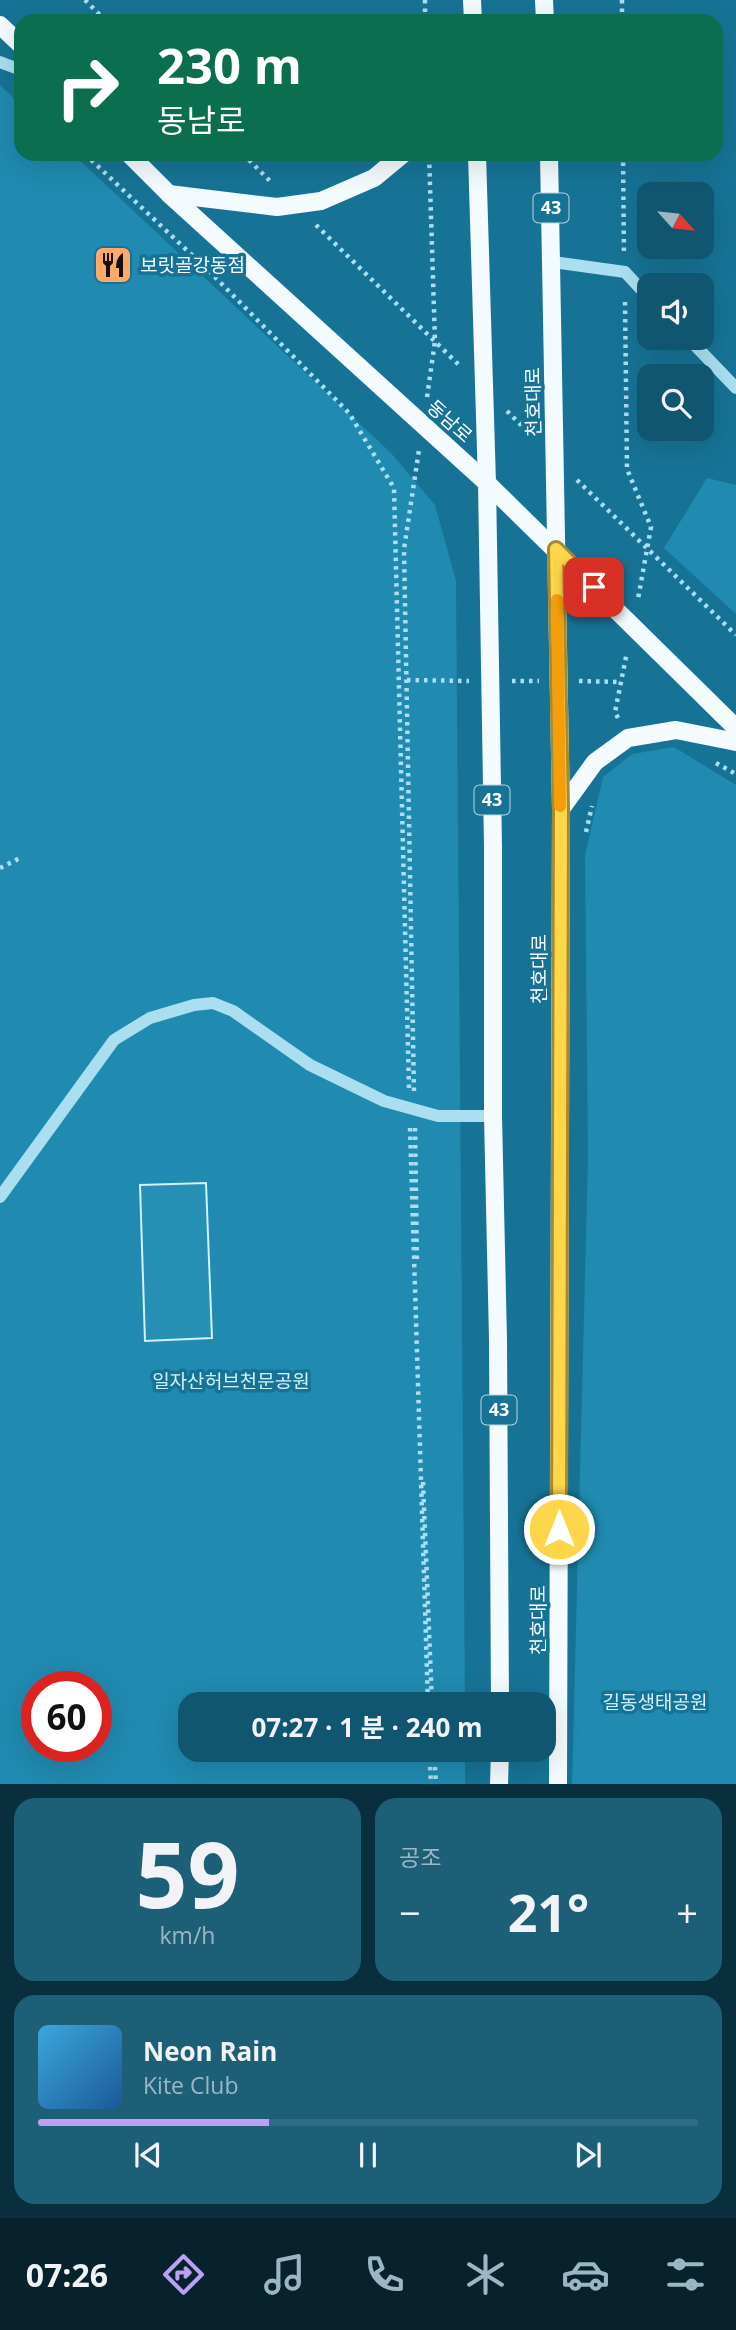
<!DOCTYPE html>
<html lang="ko">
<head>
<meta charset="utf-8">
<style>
	:root { --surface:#115670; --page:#1e5f78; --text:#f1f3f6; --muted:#9cb7c3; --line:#306c83; --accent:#bca0f2 }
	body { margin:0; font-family:"Open Sans","Noto Sans KR",sans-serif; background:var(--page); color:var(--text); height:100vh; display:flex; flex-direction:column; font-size:26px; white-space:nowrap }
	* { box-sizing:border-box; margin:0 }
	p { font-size:23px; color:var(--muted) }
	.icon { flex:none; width:38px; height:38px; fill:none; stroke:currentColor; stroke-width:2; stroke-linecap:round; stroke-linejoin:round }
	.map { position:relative; height:1784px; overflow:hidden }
	.panel { display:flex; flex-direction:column; gap:14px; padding:14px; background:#092f3e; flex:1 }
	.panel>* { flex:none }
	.banner { position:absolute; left:14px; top:14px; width:709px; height:147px; border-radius:21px; box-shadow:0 7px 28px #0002; background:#0b6e4f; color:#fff; overflow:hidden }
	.needle { width:46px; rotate:117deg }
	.controls { position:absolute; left:637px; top:182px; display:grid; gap:14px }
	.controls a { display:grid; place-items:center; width:77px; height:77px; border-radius:14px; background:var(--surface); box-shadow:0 7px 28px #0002; font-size:35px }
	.speed { position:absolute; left:21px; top:1671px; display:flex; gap:14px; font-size:35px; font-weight:700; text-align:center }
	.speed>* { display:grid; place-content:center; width:91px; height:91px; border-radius:50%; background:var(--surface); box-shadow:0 7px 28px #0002; line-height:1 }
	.speed .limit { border:10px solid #d22; background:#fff; color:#111 }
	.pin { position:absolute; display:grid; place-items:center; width:60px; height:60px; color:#fff; margin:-30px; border-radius:14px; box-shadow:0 4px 10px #0006 }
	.me { position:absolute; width:77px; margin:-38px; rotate:0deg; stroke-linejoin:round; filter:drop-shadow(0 0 5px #0008) }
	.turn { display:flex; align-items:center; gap:24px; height:147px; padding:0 28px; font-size:32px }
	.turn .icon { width:91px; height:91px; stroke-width:2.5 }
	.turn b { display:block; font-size:49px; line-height:60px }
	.big { font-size:52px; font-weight:700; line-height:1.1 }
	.panel .tile { flex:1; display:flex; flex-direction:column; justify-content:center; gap:10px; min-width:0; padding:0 24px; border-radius:21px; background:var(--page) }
	.panel .dial { align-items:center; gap:0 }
	.dial b { font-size:91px; line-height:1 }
	.song { display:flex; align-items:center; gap:21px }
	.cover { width:84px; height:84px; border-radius:10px; background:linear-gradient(135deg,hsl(200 70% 55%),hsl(210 70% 35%)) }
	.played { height:7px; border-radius:4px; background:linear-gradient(90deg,var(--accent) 35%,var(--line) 35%) }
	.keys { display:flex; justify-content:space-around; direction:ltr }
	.heat { display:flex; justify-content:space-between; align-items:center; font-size:38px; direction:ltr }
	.panel .tiles { flex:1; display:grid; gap:14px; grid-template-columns:1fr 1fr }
	.tile:last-child { grid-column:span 2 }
	.trip { position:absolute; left:178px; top:1692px; width:378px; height:70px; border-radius:21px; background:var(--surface); box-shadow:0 7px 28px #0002; font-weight:700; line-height:70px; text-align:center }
	.dock { display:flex; height:112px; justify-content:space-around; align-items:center; background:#07222d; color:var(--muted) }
	.dock .icon { width:49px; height:49px }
	.dock .active { color:var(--accent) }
	.dock b { font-size:32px; color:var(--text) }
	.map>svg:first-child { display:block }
	.green { fill:#208ab0; fill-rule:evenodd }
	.building { fill:#268fb4; stroke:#d1f1fc; stroke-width:2 }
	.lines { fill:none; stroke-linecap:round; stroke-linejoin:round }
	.path { stroke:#aadef1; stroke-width:4.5; stroke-dasharray:3.5 5; stroke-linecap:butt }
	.minor { stroke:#aadef1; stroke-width:12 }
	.major { stroke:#f3fbff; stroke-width:18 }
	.route-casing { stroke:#a68a30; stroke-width:18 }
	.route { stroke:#ffd54a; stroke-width:12 }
	.slow { stroke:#f59e0b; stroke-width:12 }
	.labels { text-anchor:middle; stroke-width:7; stroke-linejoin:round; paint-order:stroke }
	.shield { fill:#177396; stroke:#b9d5e0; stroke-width:2 }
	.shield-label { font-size:18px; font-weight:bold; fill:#fff }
	.poi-label { font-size:19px; fill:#fff; stroke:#177396; text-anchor:start }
	.street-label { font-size:19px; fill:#fff; stroke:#177396 }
	.park-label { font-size:19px; fill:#d1f1fc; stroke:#177396 }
</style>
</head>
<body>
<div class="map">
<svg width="736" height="1784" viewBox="0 0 736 1784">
	<rect width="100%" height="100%" fill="#177396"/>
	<g class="green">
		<path d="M 0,85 L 21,105 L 21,154 L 73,154 L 391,453 L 435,505 L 456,581 L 465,1704 L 191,1704 L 191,1750 L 465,1750 L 465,1784 L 0,1784 ZM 37,1687 L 96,1687 L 96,1746 L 37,1746 Z"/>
		<path d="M 707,478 L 736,485 L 736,614 L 664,548 Z"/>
		<path d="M 674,747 L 736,785 L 736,1784 L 572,1784 L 588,1158 L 585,855 L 603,777 L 632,754 Z"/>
	</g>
	<path class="building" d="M 206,1183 L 212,1338 L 145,1341 L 140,1185 Z"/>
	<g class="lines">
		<g class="path">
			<path d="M 85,0 L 106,21"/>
			<path d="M 425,0 L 425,21"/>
			<path d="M 622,0 L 622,21"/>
			<path d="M 85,154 L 212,274 L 349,413 L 394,488 L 409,1088"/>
			<path d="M 243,154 L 272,183"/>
			<path d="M 623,154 L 624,255"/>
			<path d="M 316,225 L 460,366"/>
			<path d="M 625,302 L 627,469 L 651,527 L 638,599"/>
			<path d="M 427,397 L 435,341 L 429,154"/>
			<path d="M 507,411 L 530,434"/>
			<path d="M 577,480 L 736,635"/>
			<path d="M 407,680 L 469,681"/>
			<path d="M 512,681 L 539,681"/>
			<path d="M 579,681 L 621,682"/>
			<path d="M 618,718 L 615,712 L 627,652"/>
			<path d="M 716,763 L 736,774"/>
			<path d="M 586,832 L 592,806"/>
			<path d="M 0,868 L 20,858"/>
			<path d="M 414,1091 L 404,549 L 419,450"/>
			<path d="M 410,1128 L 428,1704"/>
			<path d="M 415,1128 L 417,1263"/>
			<path d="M 423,1482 L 432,1704"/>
			<path d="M 429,1750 L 431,1784"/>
			<path d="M 434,1750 L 436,1784"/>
		</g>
		<g class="minor">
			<path d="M 0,62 L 21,70"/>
			<path d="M 553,262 L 625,272 L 649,298"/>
			<path d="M 688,338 L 736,388"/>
			<path d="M 0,1197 L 114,1040 L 150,1018 L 194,1005 L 213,1003 L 233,1011 L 310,1065 L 384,1101 L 438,1116 L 493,1116"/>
		</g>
		<g class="major">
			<path d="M 472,0 L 473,21"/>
			<path d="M 544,0 L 545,21"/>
			<path d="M 0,25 L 21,45"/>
			<path d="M 129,154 L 169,194 L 487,483 L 736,728"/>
			<path d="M 477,154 L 487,483 L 493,847 L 493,1116 L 498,1340 L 500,1704"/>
			<path d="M 549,154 L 561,809 L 558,1784"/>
			<path d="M 169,194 L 277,207 L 321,201 L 374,178 L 403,154"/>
			<path d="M 561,809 L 595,762 L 628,738 L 676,730 L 736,742"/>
			<path d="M 499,1784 L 500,1750"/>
		</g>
	</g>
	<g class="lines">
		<defs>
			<path id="route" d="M 559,1529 L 561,809 L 556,549 L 594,587"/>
		</defs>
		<use href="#route" class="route-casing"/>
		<use href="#route" class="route"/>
		<path class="slow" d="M 557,600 L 560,806"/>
	</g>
	<defs>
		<symbol id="restaurant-square" viewBox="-11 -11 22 22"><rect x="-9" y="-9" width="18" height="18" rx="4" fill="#ffa969" stroke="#177396"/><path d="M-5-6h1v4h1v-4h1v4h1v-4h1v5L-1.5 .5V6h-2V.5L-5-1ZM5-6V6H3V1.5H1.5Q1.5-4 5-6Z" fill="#111"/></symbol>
	</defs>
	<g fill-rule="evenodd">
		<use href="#restaurant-square" x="91" y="243" width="44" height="44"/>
	</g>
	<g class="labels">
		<g class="shield">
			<rect x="533.5" y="193.5" width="35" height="29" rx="5"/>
			<rect x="474.5" y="785.5" width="35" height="29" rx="5"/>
			<rect x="481.5" y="1395.5" width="35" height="29" rx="5"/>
		</g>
		<g class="shield-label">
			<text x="551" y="214">43</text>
			<text x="492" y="806">43</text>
			<text x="499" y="1416">43</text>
		</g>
		<g class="poi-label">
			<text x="140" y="272">보릿골강동점</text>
		</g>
		<g class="street-label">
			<text transform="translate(533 402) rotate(-91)" y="7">천호대로</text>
			<text transform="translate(450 421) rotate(42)" y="7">동남로</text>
			<text transform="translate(539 969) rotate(-90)" y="7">천호대로</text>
			<text transform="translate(538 1620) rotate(-90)" y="7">천호대로</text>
		</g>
		<g class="park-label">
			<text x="231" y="1388">일자산허브천문공원</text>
			<text x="655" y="1709">길동생태공원</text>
		</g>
	</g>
</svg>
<div class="controls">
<a><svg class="needle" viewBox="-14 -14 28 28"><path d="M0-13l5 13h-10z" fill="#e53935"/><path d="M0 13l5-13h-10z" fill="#9cb7c3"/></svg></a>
<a><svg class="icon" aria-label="sound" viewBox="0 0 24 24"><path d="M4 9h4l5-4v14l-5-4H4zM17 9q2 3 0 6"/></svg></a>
<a><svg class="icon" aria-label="search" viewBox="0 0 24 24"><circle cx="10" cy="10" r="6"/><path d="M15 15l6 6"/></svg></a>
</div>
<div class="speed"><div class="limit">60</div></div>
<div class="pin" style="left:594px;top:587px;background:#d93025"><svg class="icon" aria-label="arrive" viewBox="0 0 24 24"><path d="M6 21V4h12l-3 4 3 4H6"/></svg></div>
<svg class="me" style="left:559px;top:1529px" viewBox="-20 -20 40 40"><circle r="17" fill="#ffd54a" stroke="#fff" stroke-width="3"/><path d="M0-11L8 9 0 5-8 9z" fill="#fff"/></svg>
<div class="trip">07:27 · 1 분 · 240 m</div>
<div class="banner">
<div class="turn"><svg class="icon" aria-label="right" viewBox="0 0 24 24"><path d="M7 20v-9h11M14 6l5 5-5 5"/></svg><div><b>230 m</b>동남로</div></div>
</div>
</div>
<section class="panel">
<div class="tiles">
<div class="tile dial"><b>59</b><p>km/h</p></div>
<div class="tile"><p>공조</p>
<div class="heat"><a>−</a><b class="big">21°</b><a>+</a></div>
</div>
<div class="tile">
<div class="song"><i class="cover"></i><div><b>Neon Rain</b><p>Kite Club</p></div></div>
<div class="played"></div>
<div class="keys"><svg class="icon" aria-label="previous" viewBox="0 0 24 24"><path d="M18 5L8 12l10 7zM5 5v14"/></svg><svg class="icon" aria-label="pause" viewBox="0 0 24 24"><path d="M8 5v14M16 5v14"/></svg><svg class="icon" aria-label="next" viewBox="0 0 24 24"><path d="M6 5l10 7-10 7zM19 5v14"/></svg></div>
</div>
</div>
</section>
<nav class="dock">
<b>07:26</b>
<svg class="icon active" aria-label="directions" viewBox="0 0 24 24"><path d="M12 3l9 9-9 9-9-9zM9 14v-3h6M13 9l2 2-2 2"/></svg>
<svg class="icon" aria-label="music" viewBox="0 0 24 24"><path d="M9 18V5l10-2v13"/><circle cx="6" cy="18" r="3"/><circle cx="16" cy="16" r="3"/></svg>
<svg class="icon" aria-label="phone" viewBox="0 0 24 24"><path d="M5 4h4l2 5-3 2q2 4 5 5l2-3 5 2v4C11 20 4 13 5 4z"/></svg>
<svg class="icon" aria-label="climate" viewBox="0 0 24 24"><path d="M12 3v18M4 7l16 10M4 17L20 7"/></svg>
<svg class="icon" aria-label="car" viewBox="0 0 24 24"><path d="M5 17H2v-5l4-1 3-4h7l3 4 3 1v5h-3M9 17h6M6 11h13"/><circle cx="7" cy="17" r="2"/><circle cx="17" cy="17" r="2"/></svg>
<svg class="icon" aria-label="filters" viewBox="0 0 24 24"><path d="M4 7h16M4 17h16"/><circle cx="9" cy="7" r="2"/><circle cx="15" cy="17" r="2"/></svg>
</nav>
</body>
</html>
